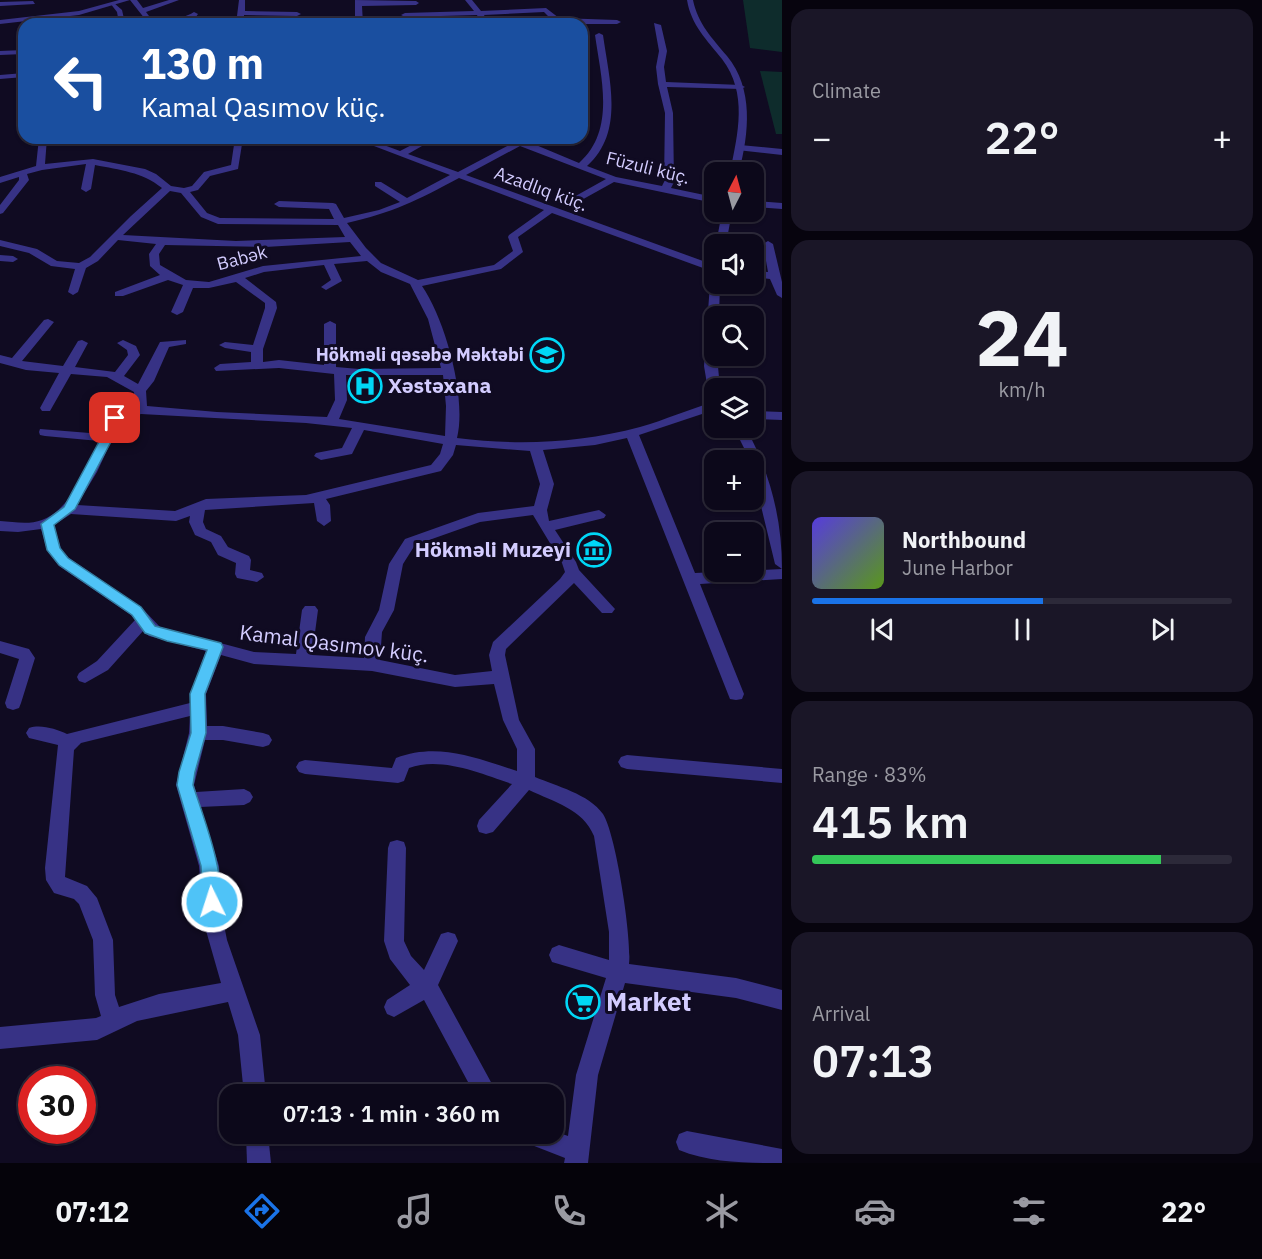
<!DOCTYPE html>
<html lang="en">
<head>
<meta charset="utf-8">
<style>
	:root { --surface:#0c081a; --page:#1a1627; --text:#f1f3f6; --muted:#9a9aa2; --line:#2c2939; --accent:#1a73e8 }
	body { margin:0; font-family:"IBM Plex Sans",sans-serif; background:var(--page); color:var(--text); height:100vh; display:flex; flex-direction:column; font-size:22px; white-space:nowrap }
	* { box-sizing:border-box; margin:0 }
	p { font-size:20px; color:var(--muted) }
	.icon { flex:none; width:33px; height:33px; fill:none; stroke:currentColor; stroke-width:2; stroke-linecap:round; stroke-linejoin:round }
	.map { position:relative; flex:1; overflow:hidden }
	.sheet { display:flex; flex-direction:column; gap:9px; padding:9px; background:#07040e; width:480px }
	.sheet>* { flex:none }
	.banner { position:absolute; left:18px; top:18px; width:570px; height:126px; border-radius:18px; box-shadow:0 2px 4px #0004,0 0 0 2px var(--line); background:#1a4fa0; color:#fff; overflow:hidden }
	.needle { width:39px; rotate:6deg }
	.controls { position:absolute; left:704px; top:162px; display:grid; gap:12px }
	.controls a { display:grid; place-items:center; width:60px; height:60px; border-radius:12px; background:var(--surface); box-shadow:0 2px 4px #0004,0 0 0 2px var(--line); font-size:30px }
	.speed { position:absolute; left:18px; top:1066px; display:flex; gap:12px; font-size:30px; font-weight:700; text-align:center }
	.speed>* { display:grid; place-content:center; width:78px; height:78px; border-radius:50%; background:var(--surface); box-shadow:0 2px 4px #0004,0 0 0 2px var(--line); line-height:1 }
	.speed .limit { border:9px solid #d22; background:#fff; color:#111 }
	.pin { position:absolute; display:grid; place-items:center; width:51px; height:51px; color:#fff; margin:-26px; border-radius:12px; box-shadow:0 3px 9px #0006 }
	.me { position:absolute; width:66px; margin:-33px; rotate:356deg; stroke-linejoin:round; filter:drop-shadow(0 0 4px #0008) }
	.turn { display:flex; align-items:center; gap:21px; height:126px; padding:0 24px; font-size:27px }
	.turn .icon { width:78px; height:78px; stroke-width:2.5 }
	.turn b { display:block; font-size:42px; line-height:51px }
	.big { font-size:45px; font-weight:600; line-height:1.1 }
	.sheet .widget { flex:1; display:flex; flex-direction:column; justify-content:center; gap:9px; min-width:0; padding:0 21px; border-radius:18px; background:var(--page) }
	.sheet .dial { align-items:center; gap:0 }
	.dial b { font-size:78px; line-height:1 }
	.song { display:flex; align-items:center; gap:18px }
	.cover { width:72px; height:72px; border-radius:9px; background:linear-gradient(135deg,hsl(250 70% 55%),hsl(90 70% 35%)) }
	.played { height:6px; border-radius:3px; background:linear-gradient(90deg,var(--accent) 55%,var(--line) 55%) }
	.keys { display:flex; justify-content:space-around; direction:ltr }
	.heat { display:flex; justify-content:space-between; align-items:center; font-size:33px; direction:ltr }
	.charge { height:9px; border-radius:4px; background:linear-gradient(90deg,#34c759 83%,var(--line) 0) }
	.trip { position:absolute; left:219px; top:1084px; width:345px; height:60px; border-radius:18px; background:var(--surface); box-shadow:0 2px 4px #0004,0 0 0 2px var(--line); font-weight:600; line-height:60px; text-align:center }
	.tab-bar { display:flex; height:96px; justify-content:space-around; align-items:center; background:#05030a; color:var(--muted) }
	.tab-bar .icon { width:42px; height:42px }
	.tab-bar .on { color:var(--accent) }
	.tab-bar b { font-size:27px; color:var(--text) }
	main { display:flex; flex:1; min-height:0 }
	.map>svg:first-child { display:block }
	.green { fill:#0e2c2c }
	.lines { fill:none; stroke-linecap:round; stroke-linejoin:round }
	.minor { fill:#373285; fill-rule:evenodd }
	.tertiary { fill:#373285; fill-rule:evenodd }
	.route { fill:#4fc3f7; stroke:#337fa1; stroke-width:1.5 }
	.labels { text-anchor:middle; stroke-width:6; stroke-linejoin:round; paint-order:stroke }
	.far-street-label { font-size:18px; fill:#d3ccff; stroke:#100b22 }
	.far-poi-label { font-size:18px; font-weight:bold; fill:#d3ccff; stroke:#100b22; text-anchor:end }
	.poi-label { font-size:21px; font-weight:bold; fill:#d3ccff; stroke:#100b22; text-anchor:start }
	.street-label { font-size:21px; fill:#d3ccff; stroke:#100b22 }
	.near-poi-label { font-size:26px; font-weight:bold; fill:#d3ccff; stroke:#100b22; text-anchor:start }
</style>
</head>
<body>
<main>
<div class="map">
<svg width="782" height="1163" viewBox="0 0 782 1163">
	<rect width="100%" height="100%" fill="#100b22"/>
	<g class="green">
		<path d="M 743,0 L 782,0 L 782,52 L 750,48 Z"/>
		<path d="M 760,71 L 782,72 L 782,134 L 776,134 Z"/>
	</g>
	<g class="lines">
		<g class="minor">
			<path d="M 130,0 L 137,0 L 143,8 L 169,0 L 179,0 L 146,12 L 149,16 C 165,20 181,20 194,12 L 198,14 L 193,21 L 166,24 L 145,19 Z"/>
			<path d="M 239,0 L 245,0 L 245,11 L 297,12 L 301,14 L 297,16 L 244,15 L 244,24 L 236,24 Z"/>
			<path d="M 355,0 L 416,1 L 419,3 L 416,5 L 362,6 L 363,24 L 355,24 Z"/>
			<path d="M 465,0 L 472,0 L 481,11 L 546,8 L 559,18 L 617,20 L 621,22 L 617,24 L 553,24 L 553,21 L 544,12 L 484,15 L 489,24 L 481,24 L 477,15 L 405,17 L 401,15 L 405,13 L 474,11 Z"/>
			<path d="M 33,1 L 35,4 L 0,6 L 0,2 Z"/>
			<path d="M 110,3 L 114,3 L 122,10 L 125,23 L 119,23 L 117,12 Z"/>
			<path d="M 63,14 L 65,15 L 71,24 L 63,24 L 59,16 Z"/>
			<path d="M 654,23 L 661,25 L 667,51 L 664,67 L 666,82 L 741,85 L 745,87 L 741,89 L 667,87 L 673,113 L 674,182 L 671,188 L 714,197 L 714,203 L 614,182 L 578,202 L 572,202 L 572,198 L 606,179 L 520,146 L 466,175 L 714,265 L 714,272 L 552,213 L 518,237 L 523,252 L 501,269 L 422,286 C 445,319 467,398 457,438 C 519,446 579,443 640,427 C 665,420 689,409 714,402 L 714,410 L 639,435 L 695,573 L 782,569 L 782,579 L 700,584 L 744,694 L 742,699 L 736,700 L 730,699 L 728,694 L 627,438 L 595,445 L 543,450 L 554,484 L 547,510 L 549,521 L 599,510 L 606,515 L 604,518 L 555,530 L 576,562 L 579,570 L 615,609 L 612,613 L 602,613 L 574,583 L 506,649 L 505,655 L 519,720 L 535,749 L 535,777 C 556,786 589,794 603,814 C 616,834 632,939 629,964 L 736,978 L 782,990 L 782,1010 L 736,998 L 625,983 L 598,1075 L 588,1163 L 564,1163 L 565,1158 L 524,1142 L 521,1134 L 554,1134 L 554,1131 L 568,1136 L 576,1075 L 606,978 L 552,962 L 549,955 L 552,948 L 559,945 L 609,960 L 609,932 L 594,836 C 583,809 554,802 529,790 L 493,832 L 486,834 L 479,832 L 477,826 L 479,820 L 512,784 C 482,774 441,756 409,768 L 404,781 L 398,783 L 305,774 L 299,772 L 296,767 L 299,762 L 305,760 L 392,768 L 396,758 C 438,742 476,758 517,771 L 517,749 L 503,720 L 494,684 L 455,687 L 372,671 L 254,664 L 221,655 L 206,694 L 207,726 L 223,726 L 263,733 L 269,735 L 272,740 L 269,745 L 263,747 L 223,740 L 205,740 L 194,785 L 196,792 L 244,789 L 250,792 L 253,797 L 250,802 L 244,805 L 200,807 L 219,866 L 223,920 L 227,940 L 260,1035 L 266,1095 L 244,1095 L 238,1035 L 228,1002 L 137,1021 L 97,1040 L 0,1049 L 0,1027 L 96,1018 L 101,1016 L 95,995 L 93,940 L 79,904 L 74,899 L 54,893 L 46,880 L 45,868 L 58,745 L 29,738 L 26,733 L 29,728 C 41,724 56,729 67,734 L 190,703 L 190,694 L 206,651 L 149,636 L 143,631 L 108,670 L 85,683 L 79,681 L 77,677 L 79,673 L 97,661 L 135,620 L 131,615 L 59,566 L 47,550 L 41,529 L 18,532 L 0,531 L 0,521 C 14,522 29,525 42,520 C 72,509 86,467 99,441 L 45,436 L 40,435 L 39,432 L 40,429 L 102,434 L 111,415 L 135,407 L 134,392 L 107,377 L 71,374 L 50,411 L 42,411 L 40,408 L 59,373 L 26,370 L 0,363 L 0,355 L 12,358 L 44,320 L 48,319 L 54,322 L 22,361 L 63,366 L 78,341 L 82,340 L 88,343 L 75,367 L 115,372 L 128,355 L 127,350 L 117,343 L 123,340 L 136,346 L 140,355 L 124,376 L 138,384 L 160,342 L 186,340 L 186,344 L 169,347 L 154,381 L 146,391 L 147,406 L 217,412 L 327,417 L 335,400 L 334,374 L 279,368 L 216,371 L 214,368 L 220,364 L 251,362 L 251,352 L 225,348 L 219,345 L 225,342 L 253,345 L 265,308 L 265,303 L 236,282 L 209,288 L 193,288 L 183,312 L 177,315 L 171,312 L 183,285 L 168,280 L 123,296 L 115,296 L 115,292 L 160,275 L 150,266 L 149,254 L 156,244 L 118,240 L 98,261 L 86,268 L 78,292 L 73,295 L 68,292 L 75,269 L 51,266 L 29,253 L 0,246 L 0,240 L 37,249 L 57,261 L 79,263 L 90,257 L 131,216 L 162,188 C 142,172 120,170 95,165 L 91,189 L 86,192 L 81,189 L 86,164 L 42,170 L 27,174 L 29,180 L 3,213 L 0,214 L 0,205 L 19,180 L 19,177 L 0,183 L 0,177 L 36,166 L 39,138 L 47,138 L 45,164 L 93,159 L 145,169 L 156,174 L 171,186 L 184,188 L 192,186 L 204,172 L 231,165 L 235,138 L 243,138 L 238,169 L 210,176 L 198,190 L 190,192 L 207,213 L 220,218 L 334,219 L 329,209 L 279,207 L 274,204 L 279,201 L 333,203 L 336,204 L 344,218 L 379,210 L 400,202 L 375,186 L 375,182 L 381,182 L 407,198 L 450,175 L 353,138 L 365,138 L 400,151 L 425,138 L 436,138 L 408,154 L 458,172 L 513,143 L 507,138 L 524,140 L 579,163 C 616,130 601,78 595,35 L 599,33 L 603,35 C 609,79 625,132 587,166 L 616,177 L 662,186 L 664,182 L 665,113 L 658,84 L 656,67 L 659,51 ZM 459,178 L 544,210 L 509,235 L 508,237 L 513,251 L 494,265 L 418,280 L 381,263 L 366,248 L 347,223 C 392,213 418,200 459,178 ZM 170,191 L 181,193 L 201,217 L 218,224 L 338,225 L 345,237 L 236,241 L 123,235 ZM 350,242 L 361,256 L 263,266 L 209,282 L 186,280 L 160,265 L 159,254 L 165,245 L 265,247 ZM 367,261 L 381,272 L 410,284 L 428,319 L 441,368 L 359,369 L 336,367 L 336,324 L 330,321 L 324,324 L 324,365 L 279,360 L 263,362 L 263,349 L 277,308 L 276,302 L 245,278 L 264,272 L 324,265 L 331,280 L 321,287 L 326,290 L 342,281 L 334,264 ZM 346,375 L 443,375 L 446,406 L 445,436 L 339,419 L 347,400 ZM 141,414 L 306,423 L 352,428 L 342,448 L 316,453 L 314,456 L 321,460 L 352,454 L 364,430 L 443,444 L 440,454 L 431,465 L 306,495 L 206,499 L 175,511 L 77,505 L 97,472 L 121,420 ZM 456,445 L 530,451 L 540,484 L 534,506 L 478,513 L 405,539 L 389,564 L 379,610 L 365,637 L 364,658 L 312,655 L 318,610 L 315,606 L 305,606 L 302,610 L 296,654 L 254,652 L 160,627 L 141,607 L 69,558 L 61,549 L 54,525 L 71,514 L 176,521 L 190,516 L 189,522 L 195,535 L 211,542 L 218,555 L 236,563 L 235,574 L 237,578 L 257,582 L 264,577 L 262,573 L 250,570 L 251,560 L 249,556 L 228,547 L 221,536 L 206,529 L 203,522 L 205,510 L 314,503 L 317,521 L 324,526 L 331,521 L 330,505 L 326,499 L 441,471 L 453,455 ZM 533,515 L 562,563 L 565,572 L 560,579 L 493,642 L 489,655 L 492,671 L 455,675 L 380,660 L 382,632 L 394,610 L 403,564 L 415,545 L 480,522 ZM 190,716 L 189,733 L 176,785 L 199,866 L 203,920 L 221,983 L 159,994 L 119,1007 L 115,995 L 113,940 L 97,898 L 87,886 L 65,877 L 74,750 L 81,743 Z"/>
			<path d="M 24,50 L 24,54 L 0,55 L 0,51 Z"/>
			<path d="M 24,73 L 24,77 L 0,79 L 0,75 Z"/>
			<path d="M 740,145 L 782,149 L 782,155 L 737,150 L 736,148 Z"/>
			<path d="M 753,201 L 782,203 L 782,209 L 753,207 Z"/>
			<path d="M 768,241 L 773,244 L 782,282 L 782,298 L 777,295 L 770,279 L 753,277 L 753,271 L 768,272 L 763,244 Z"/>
			<path d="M 0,255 L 13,256 L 18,259 L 13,262 L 0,261 Z"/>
			<path d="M 753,411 L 782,412 L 782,420 L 753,419 Z"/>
			<path d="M 0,641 L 29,649 L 35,658 L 21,703 L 19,708 L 13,710 L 7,708 L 5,703 L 19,659 L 0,653 Z"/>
			<path d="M 627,755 L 782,769 L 782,783 L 627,769 L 621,767 L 618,762 L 621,757 Z"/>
			<path d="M 397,840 L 404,842 L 406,848 L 404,941 L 411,956 L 424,970 L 441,934 L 448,932 L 455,934 L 458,941 L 438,985 L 498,1095 L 475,1095 L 424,1000 L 394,1017 L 387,1014 L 384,1007 L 387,1000 L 410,985 L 390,959 L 384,941 L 388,848 L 390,842 Z"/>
			<path d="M 687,1131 L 782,1149 L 782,1163 C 747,1163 711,1163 679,1150 L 676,1142 L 679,1134 Z"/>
			<path d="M 246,1134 L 268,1134 L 271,1163 L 247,1163 Z"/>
		</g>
		<g class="tertiary">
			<path d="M 119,0 L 130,0 L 79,15 L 0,24 L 0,20 L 79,11 Z"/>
			<path d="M 687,0 L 693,0 C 698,24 712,38 727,56 C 754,89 749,133 739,172 L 730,172 C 738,134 748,93 722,59 C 707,40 691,25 687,0 Z"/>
			<path d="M 722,212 L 732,212 L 726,244 L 716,244 Z"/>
			<path d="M 714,281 L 714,284 L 720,284 L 719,316 L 714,316 L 714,356 L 717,356 L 720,388 L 714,388 L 714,394 L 708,390 L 704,366 L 710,284 Z"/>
			<path d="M 734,428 L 746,428 C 770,473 782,518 782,569 L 775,564 L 753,473 L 753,460 L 750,460 Z"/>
		</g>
	</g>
	<path class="route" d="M 115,414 L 121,418 L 113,438 L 75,509 L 54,525 L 60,548 L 68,558 L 141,607 L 155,626 L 221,643 L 223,647 L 205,694 L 206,733 L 195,772 L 193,785 C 202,813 229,883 218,908 L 212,910 L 205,908 L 203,902 L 201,866 L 177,785 L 179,772 L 191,733 L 190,694 L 207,650 L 167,641 L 145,633 L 132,615 L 59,565 L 47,550 L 41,524 L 64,507 L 101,438 L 109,418 Z"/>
	<defs>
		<symbol id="school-ring" viewBox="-11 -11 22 22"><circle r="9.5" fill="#100b22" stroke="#00d7f7" stroke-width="1.5"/><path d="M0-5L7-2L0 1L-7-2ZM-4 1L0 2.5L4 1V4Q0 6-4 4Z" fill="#00d7f7"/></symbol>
		<symbol id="hospital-ring" viewBox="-11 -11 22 22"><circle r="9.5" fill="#100b22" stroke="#00d7f7" stroke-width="1.5"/><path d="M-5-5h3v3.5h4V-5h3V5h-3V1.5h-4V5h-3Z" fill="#00d7f7"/></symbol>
		<symbol id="museum-ring" viewBox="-11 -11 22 22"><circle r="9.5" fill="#100b22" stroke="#00d7f7" stroke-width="1.5"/><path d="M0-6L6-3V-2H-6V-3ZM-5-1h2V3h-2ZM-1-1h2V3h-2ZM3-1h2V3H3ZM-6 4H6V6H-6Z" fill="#00d7f7"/></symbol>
		<symbol id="supermarket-ring" viewBox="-11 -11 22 22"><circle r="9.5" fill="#100b22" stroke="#00d7f7" stroke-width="1.5"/><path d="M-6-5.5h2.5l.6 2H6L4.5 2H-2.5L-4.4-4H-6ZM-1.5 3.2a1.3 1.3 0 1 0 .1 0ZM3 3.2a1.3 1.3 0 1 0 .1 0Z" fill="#00d7f7"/></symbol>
	</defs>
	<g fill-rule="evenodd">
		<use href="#school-ring" x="528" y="336" width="38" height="38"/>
		<use href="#hospital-ring" x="346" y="367" width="38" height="38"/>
		<use href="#museum-ring" x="575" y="531" width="38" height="38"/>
		<use href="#supermarket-ring" x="564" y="983" width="38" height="38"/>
	</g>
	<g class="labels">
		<g class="far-street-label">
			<text transform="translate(648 168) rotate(14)" y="6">Füzuli küç.</text>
			<text transform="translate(541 189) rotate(20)" y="6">Azadlıq küç.</text>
			<text transform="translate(242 258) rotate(-15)" y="6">Babək</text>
		</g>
		<g class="far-poi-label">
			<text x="524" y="361">Hökməli qəsəbə Məktəbi</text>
		</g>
		<g class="poi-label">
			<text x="388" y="393">Xəstəxana</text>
			<text x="571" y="557" text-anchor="end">Hökməli Muzeyi</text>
		</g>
		<g class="street-label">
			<text transform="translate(334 644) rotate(7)" y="7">Kamal Qasımov küç.</text>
		</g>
		<g class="near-poi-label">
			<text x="606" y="1011">Market</text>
		</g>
	</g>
</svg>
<div class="controls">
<a><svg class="needle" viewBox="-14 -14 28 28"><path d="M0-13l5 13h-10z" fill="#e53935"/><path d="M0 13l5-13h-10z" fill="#9a9aa2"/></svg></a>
<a><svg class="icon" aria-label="sound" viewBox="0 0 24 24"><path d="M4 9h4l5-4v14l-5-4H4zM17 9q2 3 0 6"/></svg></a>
<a><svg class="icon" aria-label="search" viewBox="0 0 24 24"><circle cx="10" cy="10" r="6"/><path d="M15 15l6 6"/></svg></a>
<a><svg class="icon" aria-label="layers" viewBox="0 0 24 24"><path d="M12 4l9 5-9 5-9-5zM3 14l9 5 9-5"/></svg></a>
<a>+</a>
<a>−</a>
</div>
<div class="speed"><div class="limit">30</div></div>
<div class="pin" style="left:115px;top:418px;background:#d93025"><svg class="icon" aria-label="arrive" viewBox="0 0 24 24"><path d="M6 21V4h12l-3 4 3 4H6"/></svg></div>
<svg class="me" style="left:212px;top:902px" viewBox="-20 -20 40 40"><circle r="17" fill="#4fc3f7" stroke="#fff" stroke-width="3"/><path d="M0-11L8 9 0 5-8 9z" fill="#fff"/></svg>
<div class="trip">07:13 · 1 min · 360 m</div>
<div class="banner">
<div class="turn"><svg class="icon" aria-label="left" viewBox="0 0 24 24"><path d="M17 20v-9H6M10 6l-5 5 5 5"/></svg><div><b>130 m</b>Kamal Qasımov küç.</div></div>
</div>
</div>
<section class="sheet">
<div class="widget"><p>Climate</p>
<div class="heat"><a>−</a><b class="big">22°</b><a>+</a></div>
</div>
<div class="widget dial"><b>24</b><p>km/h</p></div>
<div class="widget">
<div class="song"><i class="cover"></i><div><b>Northbound</b><p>June Harbor</p></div></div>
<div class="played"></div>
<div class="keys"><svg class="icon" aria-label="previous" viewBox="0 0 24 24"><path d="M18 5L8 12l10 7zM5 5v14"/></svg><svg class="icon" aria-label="pause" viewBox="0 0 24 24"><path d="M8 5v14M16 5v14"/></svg><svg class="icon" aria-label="next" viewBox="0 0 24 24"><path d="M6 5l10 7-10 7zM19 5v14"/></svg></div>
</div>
<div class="widget"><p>Range · 83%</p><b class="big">415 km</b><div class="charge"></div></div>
<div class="widget"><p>Arrival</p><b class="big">07:13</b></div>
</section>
</main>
<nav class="tab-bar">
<b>07:12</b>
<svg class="icon on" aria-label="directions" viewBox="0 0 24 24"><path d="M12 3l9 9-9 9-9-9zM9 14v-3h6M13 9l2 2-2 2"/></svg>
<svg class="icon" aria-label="music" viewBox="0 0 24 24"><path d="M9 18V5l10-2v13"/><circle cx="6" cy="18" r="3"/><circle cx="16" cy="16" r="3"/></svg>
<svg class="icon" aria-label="phone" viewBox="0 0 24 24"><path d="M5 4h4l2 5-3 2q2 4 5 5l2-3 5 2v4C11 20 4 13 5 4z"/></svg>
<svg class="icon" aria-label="climate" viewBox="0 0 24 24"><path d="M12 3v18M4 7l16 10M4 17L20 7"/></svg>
<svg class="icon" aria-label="car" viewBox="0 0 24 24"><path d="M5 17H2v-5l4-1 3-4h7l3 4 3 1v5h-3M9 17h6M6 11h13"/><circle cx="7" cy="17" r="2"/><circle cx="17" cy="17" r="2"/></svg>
<svg class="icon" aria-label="filters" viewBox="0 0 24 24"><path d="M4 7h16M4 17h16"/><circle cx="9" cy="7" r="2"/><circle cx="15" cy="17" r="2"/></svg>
<b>22°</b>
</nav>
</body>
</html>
